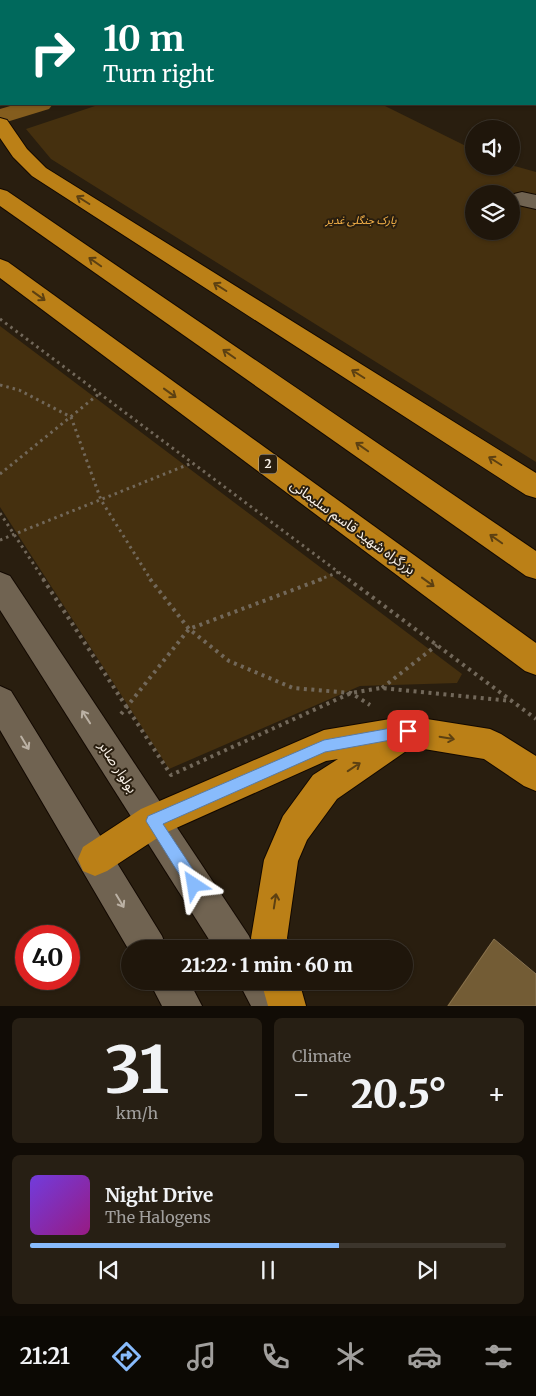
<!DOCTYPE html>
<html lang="en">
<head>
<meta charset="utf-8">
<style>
	:root { --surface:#1f160b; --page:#271f14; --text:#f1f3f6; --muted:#a19f9d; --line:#3c352c; --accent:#88bbfc }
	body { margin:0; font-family:Merriweather,"Noto Sans Arabic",serif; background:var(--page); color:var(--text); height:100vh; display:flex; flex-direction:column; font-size:19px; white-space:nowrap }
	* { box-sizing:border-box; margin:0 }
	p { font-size:16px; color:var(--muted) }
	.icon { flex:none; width:28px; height:28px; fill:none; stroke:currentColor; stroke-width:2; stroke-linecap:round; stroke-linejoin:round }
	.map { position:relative; height:1006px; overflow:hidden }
	.panel { display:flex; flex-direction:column; gap:12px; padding:12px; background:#110c06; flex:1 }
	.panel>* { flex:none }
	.banner { position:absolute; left:0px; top:0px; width:536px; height:105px; box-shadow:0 1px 4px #0004,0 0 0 1px var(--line); background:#00695c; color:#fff; overflow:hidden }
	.buttons { position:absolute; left:465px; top:120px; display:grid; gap:10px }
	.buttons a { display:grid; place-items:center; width:55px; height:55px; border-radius:50%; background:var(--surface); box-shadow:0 1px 4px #0004,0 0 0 1px var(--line); font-size:25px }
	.speed { position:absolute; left:15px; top:925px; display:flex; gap:10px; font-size:25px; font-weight:700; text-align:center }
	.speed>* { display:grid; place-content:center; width:65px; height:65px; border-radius:50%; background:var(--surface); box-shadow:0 1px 4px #0004,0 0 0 1px var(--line); line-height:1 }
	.speed .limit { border:8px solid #d22; background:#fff; color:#111 }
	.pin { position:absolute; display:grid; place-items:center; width:42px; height:42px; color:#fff; margin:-21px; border-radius:10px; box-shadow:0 2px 8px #0006 }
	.me { position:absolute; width:55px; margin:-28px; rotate:327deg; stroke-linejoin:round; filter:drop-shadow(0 0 4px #0008) }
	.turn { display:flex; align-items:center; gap:18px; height:105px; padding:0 20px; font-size:22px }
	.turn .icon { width:65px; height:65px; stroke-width:2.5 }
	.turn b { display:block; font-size:35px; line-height:42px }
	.big { font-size:38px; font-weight:800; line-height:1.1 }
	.panel .card { flex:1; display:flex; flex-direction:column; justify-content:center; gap:8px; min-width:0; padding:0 18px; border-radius:8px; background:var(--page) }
	.panel .dial { align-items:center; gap:0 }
	.dial b { font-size:65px; line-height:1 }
	.song { display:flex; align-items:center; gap:15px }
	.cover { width:60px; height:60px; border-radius:8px; background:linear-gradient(135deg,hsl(260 70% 55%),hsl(310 70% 35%)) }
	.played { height:5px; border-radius:2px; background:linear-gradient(90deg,var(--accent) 65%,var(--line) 65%) }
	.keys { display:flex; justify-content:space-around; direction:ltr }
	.heat { display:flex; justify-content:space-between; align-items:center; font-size:28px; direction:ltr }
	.panel .tiles { flex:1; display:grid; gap:12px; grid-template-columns:1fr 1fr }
	.card:last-child { grid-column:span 2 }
	.trip { position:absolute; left:121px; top:940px; width:292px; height:50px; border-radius:25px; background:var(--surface); box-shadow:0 1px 4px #0004,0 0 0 1px var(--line); font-weight:800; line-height:50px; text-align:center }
	.menu { display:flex; height:80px; justify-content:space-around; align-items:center; background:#0c0904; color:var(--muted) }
	.menu .icon { width:35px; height:35px }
	.menu .on { color:var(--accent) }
	.menu b { font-size:22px; color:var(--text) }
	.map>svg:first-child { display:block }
	.green { fill:#45300f; fill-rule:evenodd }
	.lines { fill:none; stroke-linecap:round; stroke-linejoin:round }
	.canal { fill:#845d1e; fill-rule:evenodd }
	.minor-casing { stroke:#120800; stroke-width:2 }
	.highway-casing { stroke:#120800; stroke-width:2 }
	.path-far1 { stroke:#72685a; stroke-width:3; stroke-dasharray:2.5 4; stroke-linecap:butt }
	.path { stroke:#72685a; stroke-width:4; stroke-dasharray:3 4.5; stroke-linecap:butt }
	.minor { fill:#706351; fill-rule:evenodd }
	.highway { fill:#bb8017; fill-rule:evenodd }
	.wall { fill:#634a20 }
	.building { fill:#735c35; stroke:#887351 }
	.oneway { stroke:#5c4012 }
	.oneway2 { stroke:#bbb1a4 }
	.route { fill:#88bbfc; stroke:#587aa4 }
	.labels { text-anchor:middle; stroke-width:4; stroke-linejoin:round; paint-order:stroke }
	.far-park-label { font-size:11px; font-style:italic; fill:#feb84b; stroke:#291e0f }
	.shield { fill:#291e0f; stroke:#bbb2a6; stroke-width:1 }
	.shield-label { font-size:12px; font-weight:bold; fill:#f9f1e7 }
	.street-label { font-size:14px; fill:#f9f1e7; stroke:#291e0f }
</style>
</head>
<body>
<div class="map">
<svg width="536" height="1006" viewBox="0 0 536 1006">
	<rect width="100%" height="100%" fill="#291e0f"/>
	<g class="green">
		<path d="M 101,104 L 381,104 L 474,150 L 474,166 L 511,165 L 536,172 L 536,462 L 51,159 L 26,129 ZM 474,194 L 511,194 L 511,231 L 474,231 Z"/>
		<path d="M 0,326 L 462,674 L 457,683 L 360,686 L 169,769 L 0,507 Z"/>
	</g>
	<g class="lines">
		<g class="canal">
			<rect x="535" y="85" width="1" height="15"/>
			<path d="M 17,104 L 53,104 L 49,109 L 0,124 L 0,109 Z"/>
		</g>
		<defs>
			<g id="minor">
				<path d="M 0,0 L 8,0 L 9,1 L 1,1 L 0,7 Z"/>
				<path d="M 38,0 L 95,0 L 38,1 Z"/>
				<rect x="0" y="32" width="1" height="10"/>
				<path d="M 522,192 L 536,195 L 536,209 L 514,204 L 511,199 L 514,194 Z"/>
				<path d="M 0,572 L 10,576 L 249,936 L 254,949 L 215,949 L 0,610 Z"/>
				<path d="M 0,686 L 11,691 L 162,936 L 167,949 L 130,949 L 130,952 L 0,730 Z"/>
				<path d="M 149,981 L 189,981 L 202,1006 L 162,1006 Z"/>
				<path d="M 238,981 L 279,981 L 292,1006 L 251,1006 Z"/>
			</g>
			<g id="highway">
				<path d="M 0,118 L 7,120 L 27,149 L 46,168 L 536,473 L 536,498 L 526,495 L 32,176 L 13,157 L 0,138 Z"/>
				<path d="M 0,189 L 7,191 L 536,551 L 536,579 L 526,576 L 0,206 Z"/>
				<path d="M 0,259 L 8,262 L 536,643 L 536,675 L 525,671 L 0,278 Z"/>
				<path d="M 408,716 L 490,729 L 501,734 L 536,756 L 536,791 L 524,786 L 484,759 L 412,747 L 337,799 L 307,840 L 298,861 L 287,938 L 290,949 L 254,949 L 251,938 L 264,860 L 283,816 L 313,775 L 338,759 L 326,761 L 165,833 L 107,871 L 95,876 L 83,871 L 78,859 L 83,847 L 141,809 L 324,730 Z"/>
				<path d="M 261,981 L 299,981 L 306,1006 L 268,1006 Z"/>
			</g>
		</defs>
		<use href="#minor" class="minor-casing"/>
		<use href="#highway" class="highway-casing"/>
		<g class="path-far1">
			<path d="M 0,319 L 349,580"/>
			<path d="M 0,385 L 19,390 L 71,417 L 101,500 L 151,580"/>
			<path d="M 0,474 L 100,393"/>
			<path d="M 0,513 L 44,580"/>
			<path d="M 0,540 L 192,463"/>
			<path d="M 318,580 L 339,572"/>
		</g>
		<g class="path">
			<path d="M 43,579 L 171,775 L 351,693 L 381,688 L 512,701"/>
			<path d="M 150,579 L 189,629 L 229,661 L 293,688 L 351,693 L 370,705"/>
			<path d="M 348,579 L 536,719"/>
			<path d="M 382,688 L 437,645"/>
			<path d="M 121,714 L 189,629 L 322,579"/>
		</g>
		<use href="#minor" class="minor"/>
		<use href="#highway" class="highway"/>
	</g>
	<g class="wall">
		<path d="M 535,21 L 536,21 L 536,69 L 535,68 Z"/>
		<path d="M 494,939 L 536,1006 L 447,1006 L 487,948 Z"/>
	</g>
	<g class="building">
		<rect x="535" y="21" width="1" height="27"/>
		<path d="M 494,939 L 536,974 L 536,1006 L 448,1006 Z"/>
	</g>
	<defs><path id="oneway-shaft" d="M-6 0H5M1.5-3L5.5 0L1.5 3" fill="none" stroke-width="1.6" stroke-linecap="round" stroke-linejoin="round" transform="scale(1.25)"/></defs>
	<g class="oneway">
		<use href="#oneway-shaft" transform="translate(83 200) rotate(-148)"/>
		<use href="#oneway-shaft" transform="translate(95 262) rotate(-145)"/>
		<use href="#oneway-shaft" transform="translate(220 287) rotate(-148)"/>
		<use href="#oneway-shaft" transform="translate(39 296) rotate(36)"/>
		<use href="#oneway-shaft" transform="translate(229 354) rotate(-145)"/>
		<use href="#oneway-shaft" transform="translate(358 374) rotate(-148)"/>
		<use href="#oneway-shaft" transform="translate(170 393) rotate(36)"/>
		<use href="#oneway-shaft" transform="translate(362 447) rotate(-145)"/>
		<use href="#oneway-shaft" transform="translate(495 461) rotate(-148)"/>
		<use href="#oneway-shaft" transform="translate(496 539) rotate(-145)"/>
		<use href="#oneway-shaft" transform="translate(428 582) rotate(36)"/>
		<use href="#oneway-shaft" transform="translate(447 738) rotate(10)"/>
		<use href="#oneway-shaft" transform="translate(354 767) rotate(-34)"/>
		<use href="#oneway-shaft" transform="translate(275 901) rotate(-81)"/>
	</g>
	<g class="oneway2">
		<use href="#oneway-shaft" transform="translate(86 717) rotate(-123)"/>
		<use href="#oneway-shaft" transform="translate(25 743) rotate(59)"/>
		<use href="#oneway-shaft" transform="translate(120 901) rotate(59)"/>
	</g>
	<path class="route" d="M 408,725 L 413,727 L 415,731 L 413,736 L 325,752 L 163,824 L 200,880 L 202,885 L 200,890 L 194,892 L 189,890 L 146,821 L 148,816 L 324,740 Z"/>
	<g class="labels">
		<g class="far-park-label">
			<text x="361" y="224">پارک جنگلی غدیر</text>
		</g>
		<rect class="shield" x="259" y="454.5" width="18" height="19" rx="4"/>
		<g class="shield-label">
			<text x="268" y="468">2</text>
		</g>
		<g class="street-label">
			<text transform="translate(353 527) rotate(36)" y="5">بزرگراه شهید قاسم سلیمانی</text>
			<text transform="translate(118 767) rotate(57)" y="5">بولوار صابر</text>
		</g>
	</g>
</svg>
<div class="buttons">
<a><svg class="icon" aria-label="sound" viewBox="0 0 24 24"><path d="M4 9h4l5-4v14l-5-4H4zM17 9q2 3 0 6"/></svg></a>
<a><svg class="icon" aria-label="layers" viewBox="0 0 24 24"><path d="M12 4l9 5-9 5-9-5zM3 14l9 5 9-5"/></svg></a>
</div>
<div class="speed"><div class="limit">40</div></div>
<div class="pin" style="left:408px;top:731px;background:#d93025"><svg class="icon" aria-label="arrive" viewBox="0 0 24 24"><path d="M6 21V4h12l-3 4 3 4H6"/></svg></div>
<svg class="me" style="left:194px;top:885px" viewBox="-20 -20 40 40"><path d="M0-17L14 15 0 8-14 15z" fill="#88bbfc" stroke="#fff" stroke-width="4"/></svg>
<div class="trip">21:22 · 1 min · 60 m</div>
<div class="banner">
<div class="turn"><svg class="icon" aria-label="right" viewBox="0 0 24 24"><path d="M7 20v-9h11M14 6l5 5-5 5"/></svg><div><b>10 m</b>Turn right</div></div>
</div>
</div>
<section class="panel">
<div class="tiles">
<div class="card dial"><b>31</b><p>km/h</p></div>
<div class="card"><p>Climate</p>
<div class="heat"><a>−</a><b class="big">20.5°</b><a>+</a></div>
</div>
<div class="card">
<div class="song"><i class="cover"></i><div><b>Night Drive</b><p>The Halogens</p></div></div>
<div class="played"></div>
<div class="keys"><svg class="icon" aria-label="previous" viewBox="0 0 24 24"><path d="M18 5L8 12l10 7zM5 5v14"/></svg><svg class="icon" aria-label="pause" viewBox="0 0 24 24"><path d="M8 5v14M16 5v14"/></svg><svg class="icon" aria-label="next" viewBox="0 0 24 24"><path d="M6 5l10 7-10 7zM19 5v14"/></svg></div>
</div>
</div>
</section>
<nav class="menu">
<b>21:21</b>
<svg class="icon on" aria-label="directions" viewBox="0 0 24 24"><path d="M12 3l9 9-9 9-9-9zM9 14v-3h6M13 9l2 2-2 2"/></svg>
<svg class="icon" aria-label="music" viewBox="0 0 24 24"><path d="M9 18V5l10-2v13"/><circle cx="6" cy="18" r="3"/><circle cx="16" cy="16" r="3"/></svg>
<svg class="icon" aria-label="phone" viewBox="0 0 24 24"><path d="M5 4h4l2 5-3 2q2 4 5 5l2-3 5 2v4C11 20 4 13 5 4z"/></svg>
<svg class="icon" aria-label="climate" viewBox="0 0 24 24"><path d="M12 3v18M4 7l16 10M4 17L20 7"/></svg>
<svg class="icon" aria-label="car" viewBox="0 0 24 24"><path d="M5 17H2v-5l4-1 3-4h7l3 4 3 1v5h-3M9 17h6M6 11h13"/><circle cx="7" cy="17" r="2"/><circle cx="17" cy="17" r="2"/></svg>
<svg class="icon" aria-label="filters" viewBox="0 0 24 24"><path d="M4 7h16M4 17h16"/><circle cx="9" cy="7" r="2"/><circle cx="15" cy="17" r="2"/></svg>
</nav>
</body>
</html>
